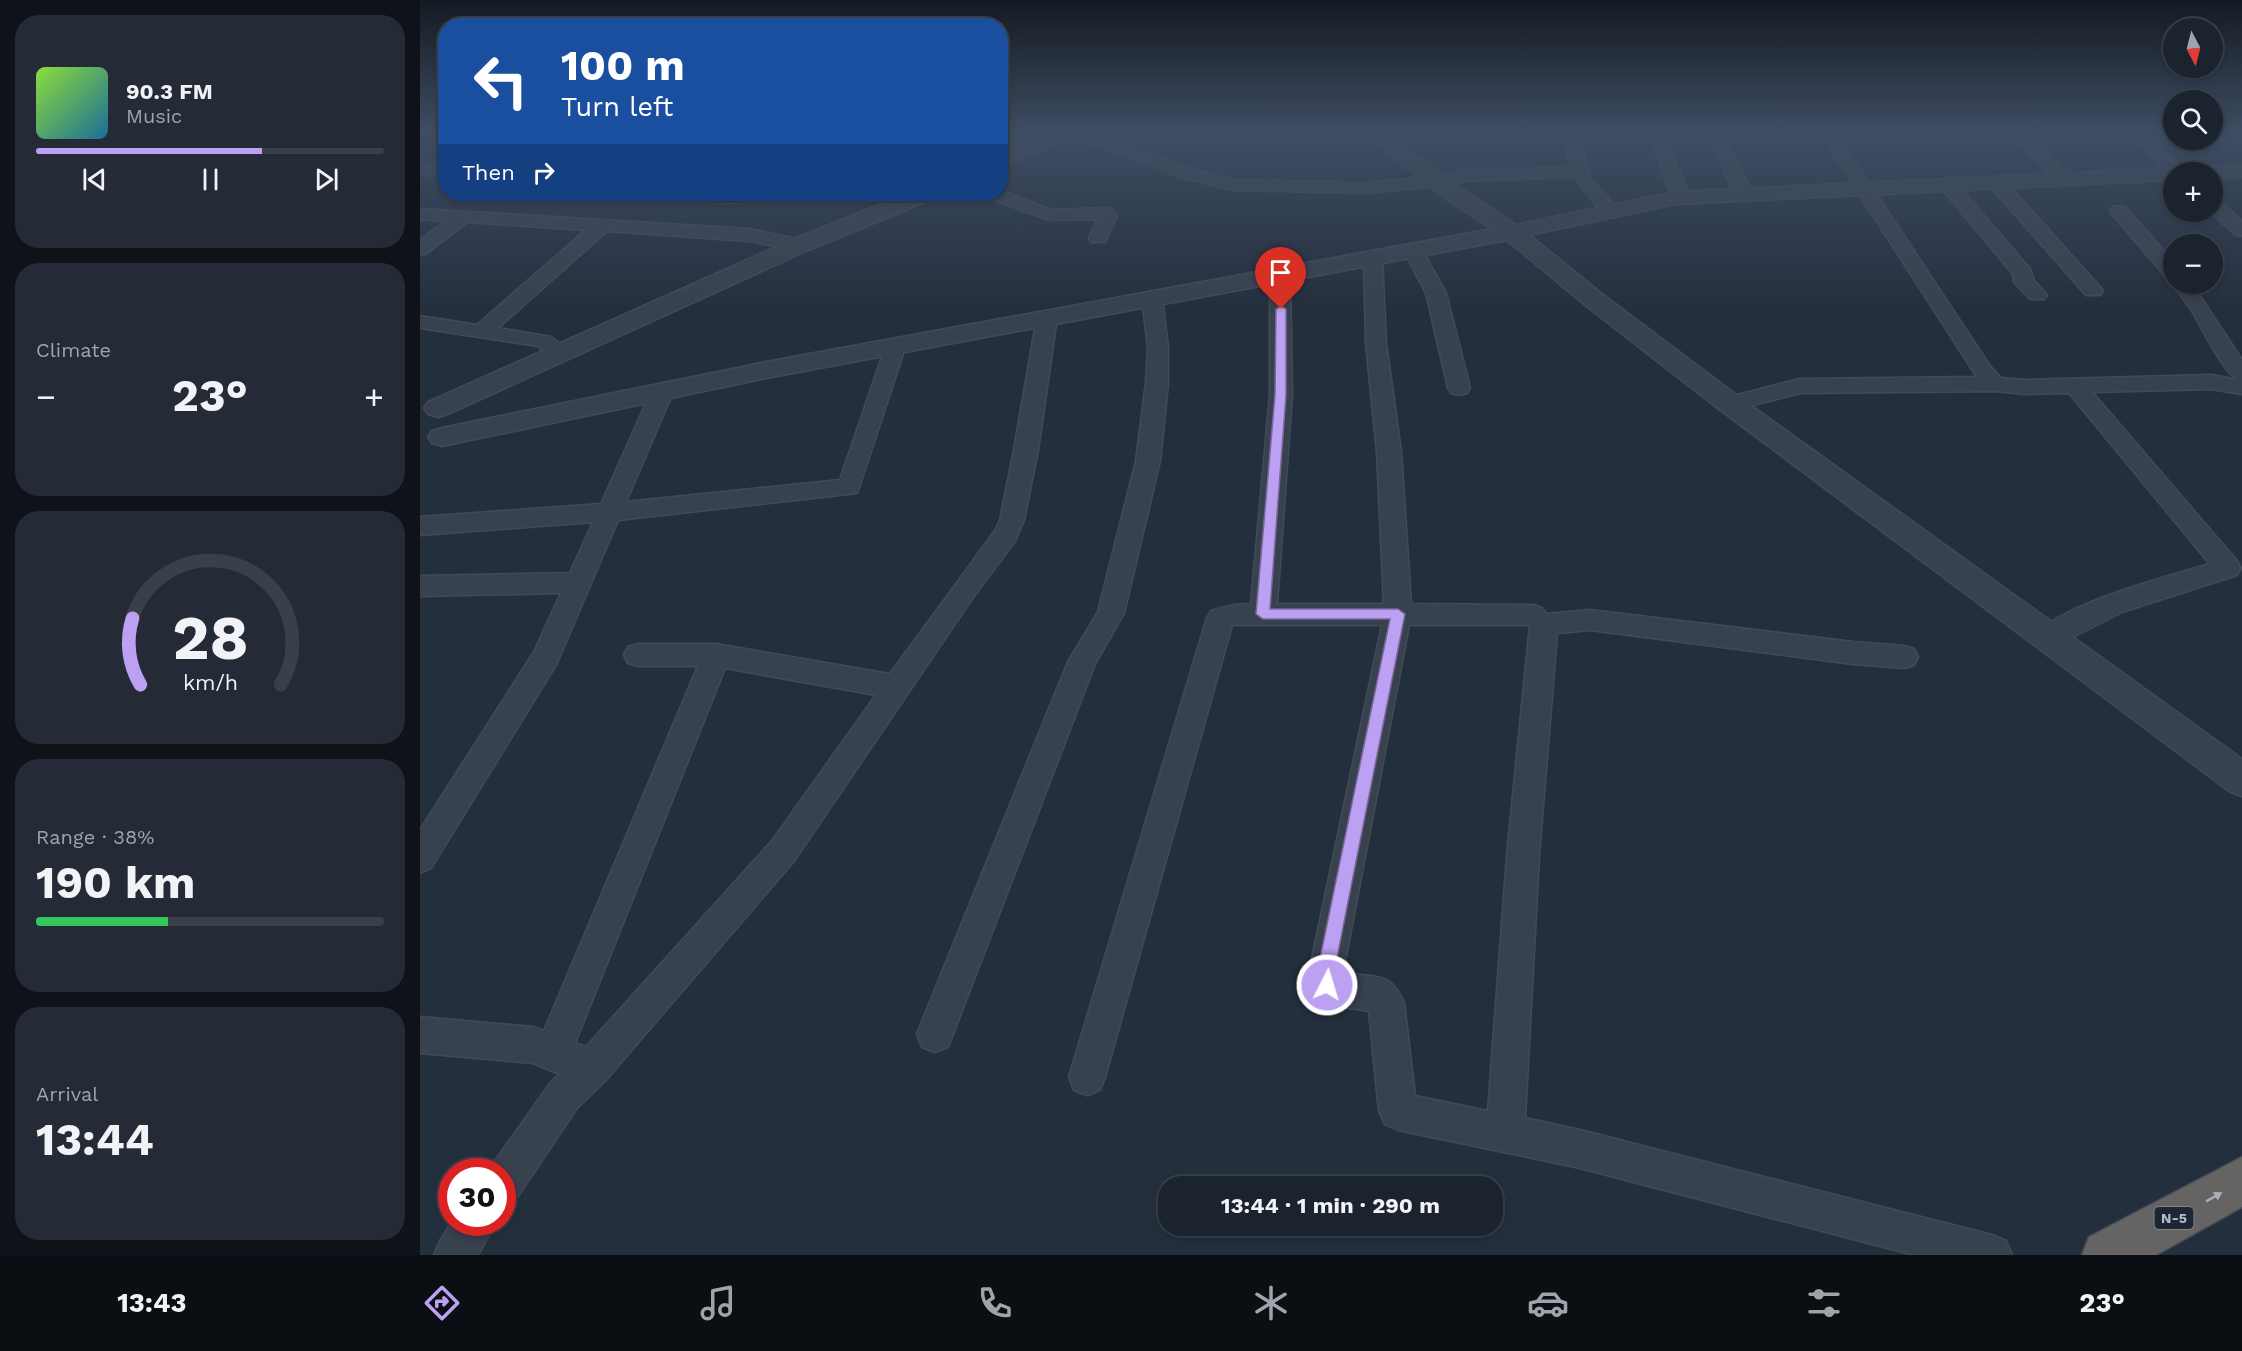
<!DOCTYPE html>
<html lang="en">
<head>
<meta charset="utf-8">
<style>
	:root { --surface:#1b232e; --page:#242b36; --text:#f1f3f6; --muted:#a0a4aa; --line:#39404a; --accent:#bca0f2 }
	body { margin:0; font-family:"Work Sans",sans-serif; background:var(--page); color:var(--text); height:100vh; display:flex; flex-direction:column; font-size:22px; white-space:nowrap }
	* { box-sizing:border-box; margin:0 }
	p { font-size:20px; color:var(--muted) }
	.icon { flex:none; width:33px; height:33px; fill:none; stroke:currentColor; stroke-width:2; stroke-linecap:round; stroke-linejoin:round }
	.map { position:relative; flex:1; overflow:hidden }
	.drawer { display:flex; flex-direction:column; gap:15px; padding:15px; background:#0f1319; width:420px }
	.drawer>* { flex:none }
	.hud { position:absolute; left:18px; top:18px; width:570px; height:183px; border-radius:24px; box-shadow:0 3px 9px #0003,0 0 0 2px var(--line); background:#1a4fa0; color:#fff; overflow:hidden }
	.needle { width:39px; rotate:173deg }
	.controls { position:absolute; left:1743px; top:18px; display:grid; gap:12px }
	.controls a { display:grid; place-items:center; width:60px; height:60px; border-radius:50%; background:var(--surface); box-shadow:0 3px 9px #0003,0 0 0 2px var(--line); font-size:30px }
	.speed { position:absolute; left:18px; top:1158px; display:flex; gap:12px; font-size:30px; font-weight:700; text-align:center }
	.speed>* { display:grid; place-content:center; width:78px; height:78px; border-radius:50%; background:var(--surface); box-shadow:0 3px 9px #0003,0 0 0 2px var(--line); line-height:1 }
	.speed .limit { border:9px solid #d22; background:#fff; color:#111 }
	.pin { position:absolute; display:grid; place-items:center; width:51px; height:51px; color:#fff; margin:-62px -26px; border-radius:50% 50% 50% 0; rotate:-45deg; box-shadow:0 0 6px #0007 }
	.pin .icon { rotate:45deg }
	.me { position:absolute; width:66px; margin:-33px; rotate:5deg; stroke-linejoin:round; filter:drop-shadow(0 0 4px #0008) }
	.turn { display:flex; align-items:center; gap:21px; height:126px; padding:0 24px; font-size:27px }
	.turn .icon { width:78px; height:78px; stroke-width:2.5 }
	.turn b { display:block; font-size:42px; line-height:51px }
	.then { display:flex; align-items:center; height:57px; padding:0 24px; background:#0003; gap:12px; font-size:22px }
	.big { font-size:45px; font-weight:700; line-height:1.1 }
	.drawer .widget { flex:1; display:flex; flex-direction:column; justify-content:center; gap:9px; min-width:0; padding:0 21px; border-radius:24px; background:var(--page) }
	.drawer .dial { align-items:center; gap:0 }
	.dial svg { height:156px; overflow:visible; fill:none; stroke:var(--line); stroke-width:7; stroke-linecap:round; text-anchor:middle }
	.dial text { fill:var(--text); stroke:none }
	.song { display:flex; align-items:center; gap:18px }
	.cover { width:72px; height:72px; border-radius:9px; background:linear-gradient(135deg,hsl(90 70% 55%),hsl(200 70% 35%)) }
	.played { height:6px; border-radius:3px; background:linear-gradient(90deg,var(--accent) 65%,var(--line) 65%) }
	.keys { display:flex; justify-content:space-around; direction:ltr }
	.heat { display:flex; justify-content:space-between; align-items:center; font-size:33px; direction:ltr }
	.charge { height:9px; border-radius:4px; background:linear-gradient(90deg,#34c759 38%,var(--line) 0) }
	.trip { position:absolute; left:738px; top:1176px; width:345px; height:60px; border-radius:24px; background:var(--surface); box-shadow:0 3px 9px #0003,0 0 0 2px var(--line); font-weight:700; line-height:60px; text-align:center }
	.tabs { display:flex; height:96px; justify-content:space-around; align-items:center; background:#0b0e12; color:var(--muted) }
	.tabs .icon { width:42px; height:42px }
	.tabs .active { color:var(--accent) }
	.tabs b { font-size:27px; color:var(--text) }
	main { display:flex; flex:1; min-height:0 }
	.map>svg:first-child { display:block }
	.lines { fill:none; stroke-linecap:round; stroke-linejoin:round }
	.minor-casing { stroke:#414a57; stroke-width:3 }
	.tertiary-casing { stroke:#414a57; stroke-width:3 }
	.trunk-casing { stroke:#434c59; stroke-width:3 }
	.minor { fill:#38414e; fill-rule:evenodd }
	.tertiary { fill:#38414e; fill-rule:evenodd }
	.trunk { fill:#656462; fill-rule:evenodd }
	.oneway { fill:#a8afba }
	.route { fill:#bca0f2; stroke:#7a689d; stroke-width:1.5 }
	.labels { text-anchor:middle; stroke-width:6; stroke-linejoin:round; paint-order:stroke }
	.shield { fill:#1d2633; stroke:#878f9c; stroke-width:1.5 }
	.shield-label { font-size:14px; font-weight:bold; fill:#b4bcc9 }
</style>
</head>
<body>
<main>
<section class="drawer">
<div class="widget">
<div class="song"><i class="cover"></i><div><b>90.3 FM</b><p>Music</p></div></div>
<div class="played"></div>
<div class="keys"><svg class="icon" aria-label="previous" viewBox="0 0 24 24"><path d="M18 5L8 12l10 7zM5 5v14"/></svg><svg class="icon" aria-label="pause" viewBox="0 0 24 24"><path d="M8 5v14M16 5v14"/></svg><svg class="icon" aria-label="next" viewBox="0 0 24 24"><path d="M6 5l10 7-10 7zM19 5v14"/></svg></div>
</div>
<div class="widget"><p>Climate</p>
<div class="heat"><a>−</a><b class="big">23°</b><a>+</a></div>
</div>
<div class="widget dial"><svg viewBox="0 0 100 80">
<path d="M14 69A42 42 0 1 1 86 69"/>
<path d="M14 69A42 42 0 0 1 10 35" stroke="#bca0f2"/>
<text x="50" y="56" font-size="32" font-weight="700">28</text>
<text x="50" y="72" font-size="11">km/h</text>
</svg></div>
<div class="widget"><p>Range · 38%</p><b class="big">190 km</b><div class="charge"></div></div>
<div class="widget"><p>Arrival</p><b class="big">13:44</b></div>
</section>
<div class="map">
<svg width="1822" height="1255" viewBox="0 0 1822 1255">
	<rect width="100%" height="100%" fill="#242f3e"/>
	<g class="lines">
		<defs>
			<g id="minor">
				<path d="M 649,133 L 672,133 L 776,170 L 813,180 L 946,183 L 1018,176 L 1039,171 L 1151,167 L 1141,133 L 1157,133 L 1171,179 L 1200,212 L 1197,216 L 1185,216 L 1154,177 L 1039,181 L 1018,186 L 946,193 L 813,190 L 764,178 L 651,136 Z"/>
				<path d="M 1228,133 L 1244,133 L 1270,198 L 1267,202 L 1255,202 L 1252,198 Z"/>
				<path d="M 1287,133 L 1303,133 L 1333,195 L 1330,199 L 1318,199 L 1315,195 Z"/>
				<path d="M 1400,133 L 1416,133 L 1570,366 L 1581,378 L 1605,380 L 1791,375 L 1818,380 C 1803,373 1780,323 1770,308 C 1764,299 1758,292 1752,284 L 1772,284 L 1822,360 L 1822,394 L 1791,389 L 1672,392 L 1817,561 L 1821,568 L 1817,575 L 1702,612 L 1629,649 L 1619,646 L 1615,638 C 1632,606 1753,575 1790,564 L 1649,393 L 1605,394 L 1575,391 L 1380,393 L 1310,411 L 1302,409 L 1299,404 L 1302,399 L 1380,379 L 1557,377 Z"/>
				<path d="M 1590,133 L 1607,133 L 1651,176 L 1654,180 L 1651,184 L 1639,184 Z"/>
				<path d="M 1708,133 L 1725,133 L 1766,172 L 1754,172 L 1752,176 Z"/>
				<path d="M 0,165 L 26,166 L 26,176 L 0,175 Z"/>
				<path d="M 1577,178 L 1583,179 L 1680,287 L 1683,291 L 1680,295 L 1666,295 L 1571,187 L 1568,183 L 1571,179 Z"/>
				<path d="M 1529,181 L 1535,182 L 1610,269 L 1614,281 L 1627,295 L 1624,299 L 1610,299 L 1594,282 L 1593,274 L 1520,186 L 1523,182 Z"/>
				<path d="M 580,190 L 631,210 L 686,208 L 692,209 L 697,216 L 685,242 L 671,242 L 669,238 L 678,219 L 629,220 L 569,198 L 566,194 L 580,194 Z"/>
				<path d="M 295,194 L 408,194 L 405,198 L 399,199 L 301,203 L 295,202 L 292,198 Z"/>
				<path d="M 469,194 L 496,194 L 502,198 L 499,202 L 493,203 L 472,198 Z"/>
				<path d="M 1792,199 L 1798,200 L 1822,221 L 1822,236 L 1816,235 L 1790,212 L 1792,212 Z"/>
				<path d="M 1699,206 L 1705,207 L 1754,262 L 1754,280 L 1747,278 L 1693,215 L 1690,211 L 1693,207 Z"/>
				<path d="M 0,209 L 329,229 L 387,241 L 389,245 L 387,249 L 380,251 L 329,241 L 187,231 L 78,328 L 131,337 L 150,352 L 147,356 C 135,360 128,353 118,346 L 0,328 L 0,316 L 57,325 L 166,230 L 47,222 L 7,253 L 0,255 L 0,240 L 26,221 L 0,219 Z"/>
				<path d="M 993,244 L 1000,246 L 1002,250 L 1026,293 L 1050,388 L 1047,393 L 1039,395 L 1031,393 L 1028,388 L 1006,293 L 984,250 L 986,246 Z"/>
				<path d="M 953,251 L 960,253 L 962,257 L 966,343 L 981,452 L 991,604 L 1113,605 L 1122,608 L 1126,614 L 1170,610 L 1433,642 L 1484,646 L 1494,649 L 1498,657 L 1494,665 L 1484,668 L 1433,664 L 1170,630 L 1137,633 L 1119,856 L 1105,1118 L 1160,1130 L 1572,1235 L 1586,1241 L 1592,1255 L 1494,1255 L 1160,1168 L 978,1130 L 965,1124 L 959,1111 L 949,1011 L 929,1008 L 895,997 L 890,985 L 889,973 L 962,625 L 812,625 L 685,1077 L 680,1090 L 667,1095 L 654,1090 L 649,1077 L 787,618 L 791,611 C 805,606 816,604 831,604 L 850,395 L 850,274 L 853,270 L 867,270 L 870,274 L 872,395 L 857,604 L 964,604 L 957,452 L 946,343 L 944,257 L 946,253 ZM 989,625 L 1110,625 L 1087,856 L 1068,1111 L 995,1096 L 984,1003 C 969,968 953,980 923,972 Z"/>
				<path d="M 732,292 L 739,294 L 742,298 L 748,348 L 748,383 L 740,461 L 704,613 L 675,664 L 528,1047 L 515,1052 L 502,1047 L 497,1034 L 648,662 L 678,612 L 716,461 L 726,383 L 728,348 L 722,298 L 725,294 Z"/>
				<path d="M 627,311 L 634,313 L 637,317 L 618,450 L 604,520 L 595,541 L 556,593 L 374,861 L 185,1081 L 157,1108 L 96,1199 L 82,1204 L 82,1172 L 68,1171 L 131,1082 L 140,1074 L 113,1063 L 0,1053 L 0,1017 L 113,1027 L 124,1031 L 278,666 L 218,666 L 208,663 L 204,655 L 208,647 L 218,644 L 296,644 L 470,674 L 575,531 L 580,520 L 594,450 L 617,317 L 620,313 ZM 305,668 L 456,695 L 352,841 L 166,1047 L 155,1043 Z"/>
				<path d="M 476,339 L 483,341 L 486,345 L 437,493 L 198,520 L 136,665 L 11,868 L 0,873 L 0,830 L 114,652 L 141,593 L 0,596 L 0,576 L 150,573 L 173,522 L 0,535 L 0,517 L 181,504 L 231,392 L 234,387 L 242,385 L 250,387 L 253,392 L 206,502 L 420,480 L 466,345 L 469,341 Z"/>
				<path d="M 32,1222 L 76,1222 L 58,1255 L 14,1255 L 20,1241 Z"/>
			</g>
			<g id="tertiary">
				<path d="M 632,133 L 659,133 L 656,137 L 580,168 L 580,154 Z"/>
				<path d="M 944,133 L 967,133 L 1044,190 L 1096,225 L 1255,192 L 1754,168 L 1761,170 L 1763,172 L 1754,172 L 1754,180 L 1255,204 L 1109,235 L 1182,294 L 1315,394 L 1822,759 L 1822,796 L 1809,791 L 1295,406 L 1164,304 L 1087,240 L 346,378 L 22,446 L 12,443 L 8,437 L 12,431 L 22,428 L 346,362 L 1072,229 L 1028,200 Z"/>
				<path d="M 1822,165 L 1822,177 L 1792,178 L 1792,172 L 1776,172 L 1779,168 Z"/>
				<path d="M 487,194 L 515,194 L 512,199 L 388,250 L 28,414 L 18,417 L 8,414 L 4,408 L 8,402 L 372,240 Z"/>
			</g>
			<path id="trunk" d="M 1822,1157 L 1822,1207 L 1736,1255 L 1662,1255 L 1669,1237 Z"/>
		</defs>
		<use href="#minor" class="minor-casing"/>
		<use href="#tertiary" class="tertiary-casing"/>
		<use href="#trunk" class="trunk-casing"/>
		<use href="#minor" class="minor"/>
		<use href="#tertiary" class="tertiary"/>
		<use href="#trunk" class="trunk"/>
	</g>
	<defs><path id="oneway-solid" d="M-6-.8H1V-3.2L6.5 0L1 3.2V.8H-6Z" transform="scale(1.5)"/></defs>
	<use class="oneway" href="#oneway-solid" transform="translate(1794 1197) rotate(-29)"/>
	<linearGradient id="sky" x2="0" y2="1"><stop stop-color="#141a22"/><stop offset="0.43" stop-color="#3f4d63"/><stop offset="1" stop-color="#3f4d63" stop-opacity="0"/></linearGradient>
	<rect width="1822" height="309" fill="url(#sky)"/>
	<path class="route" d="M 861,306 L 866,309 L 866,395 L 850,609 L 978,609 L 985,614 L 914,973 L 915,985 L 913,991 L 907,994 L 900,991 L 897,973 L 970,619 L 843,619 L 836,614 L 855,395 L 856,309 Z"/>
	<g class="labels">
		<rect class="shield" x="1734.5" y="1207" width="39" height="22" rx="4.5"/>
		<g class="shield-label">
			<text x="1754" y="1223">N-5</text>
		</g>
	</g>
</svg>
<div class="controls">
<a><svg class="needle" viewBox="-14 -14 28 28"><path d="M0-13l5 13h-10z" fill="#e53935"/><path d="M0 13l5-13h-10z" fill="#a0a4aa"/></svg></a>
<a><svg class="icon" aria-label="search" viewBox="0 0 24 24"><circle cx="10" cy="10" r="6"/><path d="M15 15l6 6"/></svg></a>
<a>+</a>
<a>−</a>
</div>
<div class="speed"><div class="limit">30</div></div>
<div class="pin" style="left:861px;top:309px;background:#d93025"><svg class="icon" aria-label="arrive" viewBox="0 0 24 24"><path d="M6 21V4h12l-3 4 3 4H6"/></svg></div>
<svg class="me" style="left:907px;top:985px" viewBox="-20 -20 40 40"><circle r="17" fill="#bca0f2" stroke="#fff" stroke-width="3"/><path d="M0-11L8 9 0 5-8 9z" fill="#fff"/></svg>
<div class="trip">13:44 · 1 min · 290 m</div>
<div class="hud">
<div class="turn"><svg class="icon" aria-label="left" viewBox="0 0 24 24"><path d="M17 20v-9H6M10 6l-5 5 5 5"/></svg><div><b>100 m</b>Turn left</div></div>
<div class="then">Then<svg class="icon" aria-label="right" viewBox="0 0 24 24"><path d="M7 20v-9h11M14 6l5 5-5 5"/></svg></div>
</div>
</div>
</main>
<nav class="tabs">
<b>13:43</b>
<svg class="icon active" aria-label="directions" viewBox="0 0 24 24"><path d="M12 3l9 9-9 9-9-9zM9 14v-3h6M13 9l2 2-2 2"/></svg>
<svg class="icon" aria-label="music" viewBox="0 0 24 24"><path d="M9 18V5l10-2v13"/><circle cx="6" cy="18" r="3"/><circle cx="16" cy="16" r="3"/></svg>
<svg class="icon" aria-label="phone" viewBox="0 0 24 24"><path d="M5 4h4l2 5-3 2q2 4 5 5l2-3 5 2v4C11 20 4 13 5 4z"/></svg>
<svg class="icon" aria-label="climate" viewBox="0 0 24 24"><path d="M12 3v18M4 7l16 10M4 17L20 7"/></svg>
<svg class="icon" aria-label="car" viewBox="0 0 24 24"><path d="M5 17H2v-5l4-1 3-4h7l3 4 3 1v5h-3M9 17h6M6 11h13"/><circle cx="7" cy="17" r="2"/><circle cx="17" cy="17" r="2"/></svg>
<svg class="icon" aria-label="filters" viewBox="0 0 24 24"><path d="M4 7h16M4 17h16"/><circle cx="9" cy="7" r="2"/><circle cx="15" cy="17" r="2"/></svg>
<b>23°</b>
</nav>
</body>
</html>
